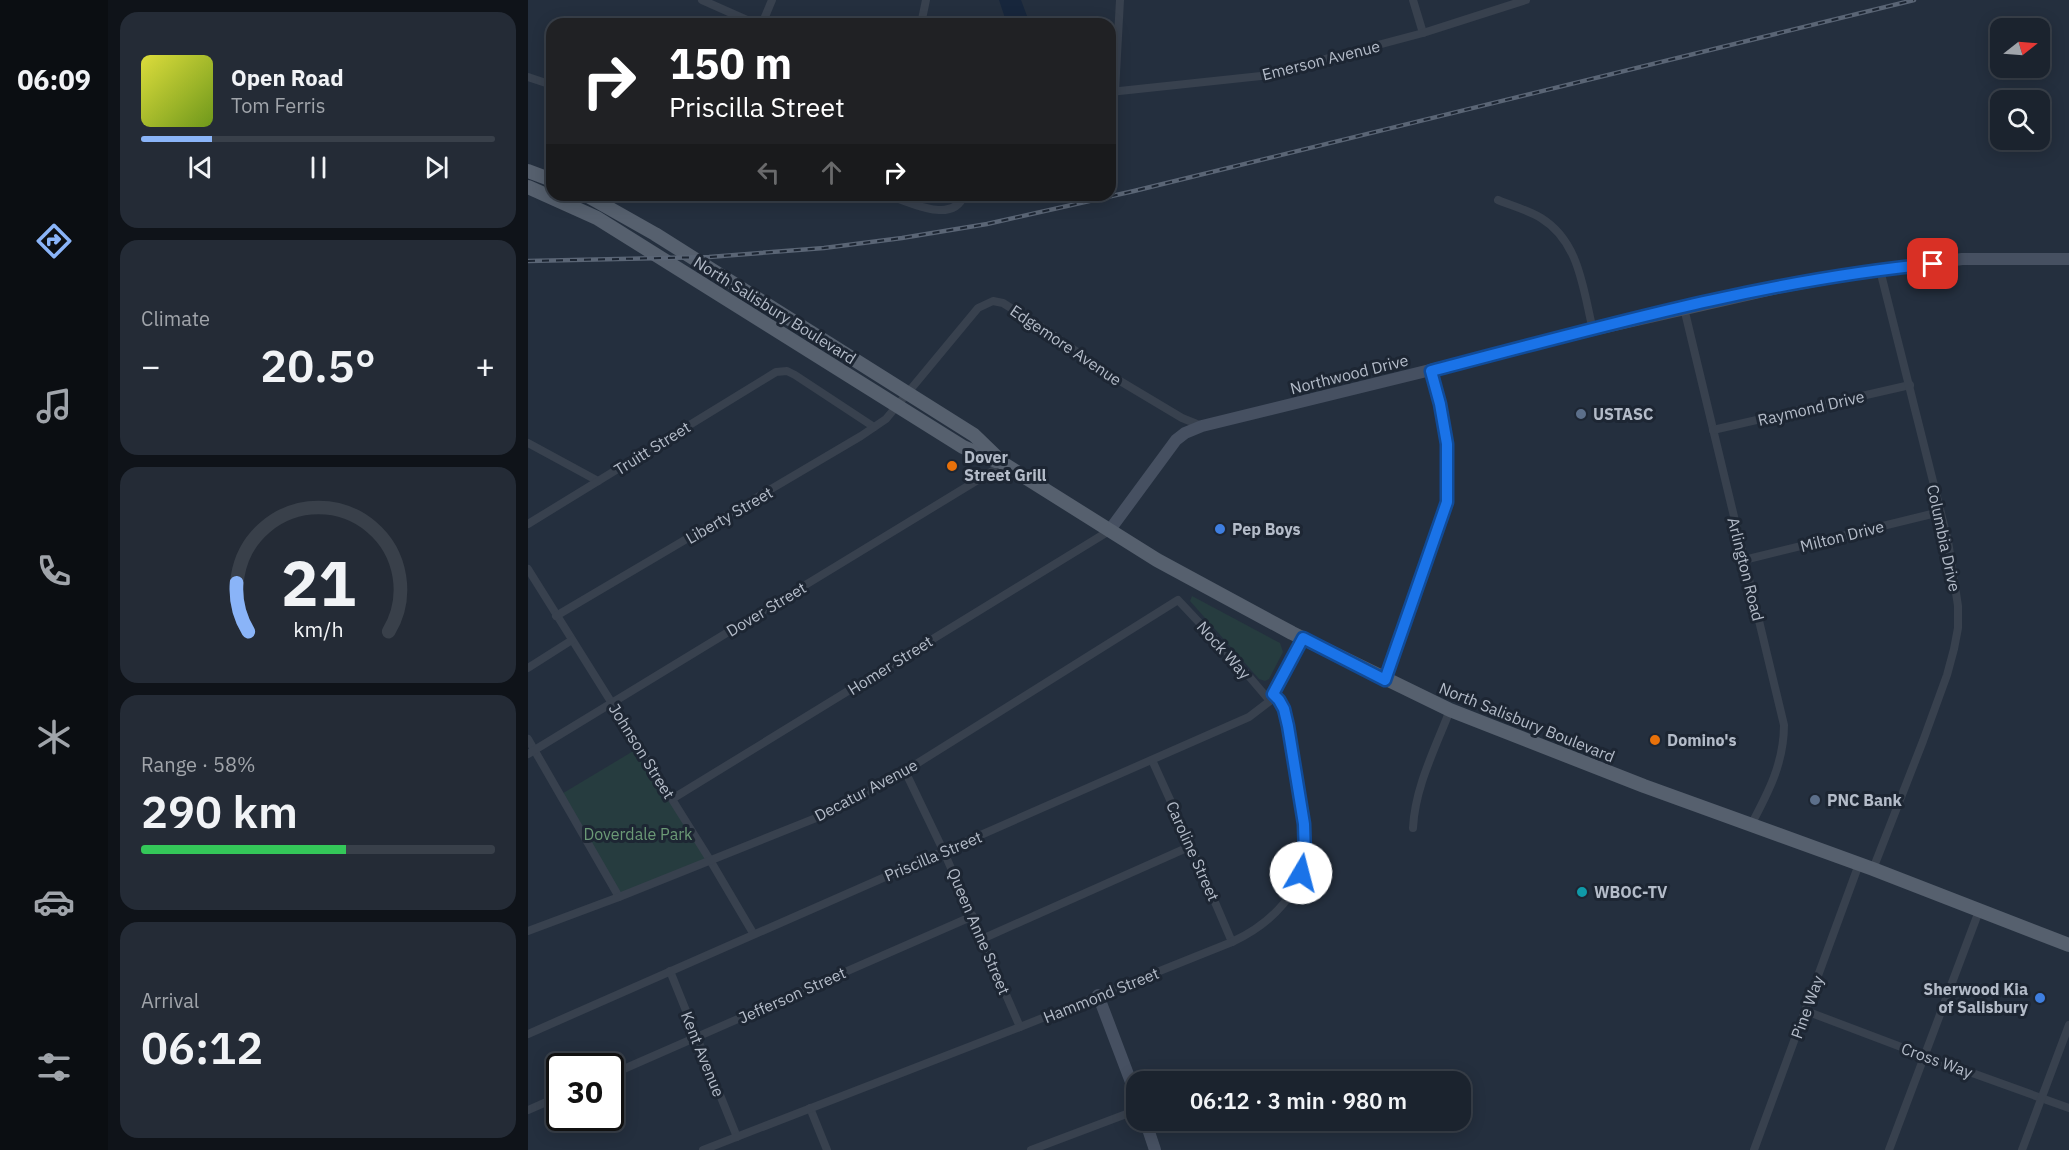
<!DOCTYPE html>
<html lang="en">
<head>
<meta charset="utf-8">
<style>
	:root { --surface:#1b232e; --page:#242b36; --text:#f1f3f6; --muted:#a0a4aa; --line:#39404a; --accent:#8ab4f8 }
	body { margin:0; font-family:"IBM Plex Sans",sans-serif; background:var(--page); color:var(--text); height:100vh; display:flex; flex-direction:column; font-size:22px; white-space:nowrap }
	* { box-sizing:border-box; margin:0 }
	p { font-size:20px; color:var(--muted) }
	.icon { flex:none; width:33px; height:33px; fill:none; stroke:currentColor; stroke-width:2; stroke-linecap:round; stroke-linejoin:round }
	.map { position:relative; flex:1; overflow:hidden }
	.details { display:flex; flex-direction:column; gap:12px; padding:12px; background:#0f1319; width:420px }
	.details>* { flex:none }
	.banner { position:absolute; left:18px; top:18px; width:570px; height:183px; border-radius:18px; box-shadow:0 3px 15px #0003,0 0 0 2px var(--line); background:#202124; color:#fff; overflow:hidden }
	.needle { width:39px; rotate:73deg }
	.fabs { position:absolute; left:1462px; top:18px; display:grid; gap:12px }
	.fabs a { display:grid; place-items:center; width:60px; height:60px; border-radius:12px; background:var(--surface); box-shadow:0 3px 15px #0003,0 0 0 2px var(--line); font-size:30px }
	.speed { position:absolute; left:18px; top:1053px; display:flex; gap:12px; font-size:30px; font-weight:700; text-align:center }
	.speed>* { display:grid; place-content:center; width:78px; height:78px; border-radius:50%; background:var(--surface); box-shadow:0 3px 15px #0003,0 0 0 2px var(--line); line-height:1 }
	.speed .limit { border:3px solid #111; border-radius:9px; background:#fff; color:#111 }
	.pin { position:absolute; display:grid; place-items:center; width:51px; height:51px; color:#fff; margin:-26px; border-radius:12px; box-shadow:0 3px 9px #0006 }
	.me { position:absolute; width:66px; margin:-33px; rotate:8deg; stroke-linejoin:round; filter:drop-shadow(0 0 4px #0008) }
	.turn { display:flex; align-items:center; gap:21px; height:126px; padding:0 24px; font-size:27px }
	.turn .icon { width:78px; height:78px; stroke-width:2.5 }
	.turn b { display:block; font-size:42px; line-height:51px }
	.lanes { display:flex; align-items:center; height:57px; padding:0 24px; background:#0003; justify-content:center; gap:30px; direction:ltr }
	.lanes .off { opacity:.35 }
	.big { font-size:45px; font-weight:600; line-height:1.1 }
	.details .widget { flex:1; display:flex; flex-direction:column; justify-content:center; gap:9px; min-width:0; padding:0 21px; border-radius:18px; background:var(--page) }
	.details .dial { align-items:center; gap:0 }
	.dial svg { height:156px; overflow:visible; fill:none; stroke:var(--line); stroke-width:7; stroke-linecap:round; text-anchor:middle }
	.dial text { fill:var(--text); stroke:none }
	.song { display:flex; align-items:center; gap:18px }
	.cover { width:72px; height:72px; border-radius:9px; background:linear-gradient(135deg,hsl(60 70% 55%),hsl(80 70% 35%)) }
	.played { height:6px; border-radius:3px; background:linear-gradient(90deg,var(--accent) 20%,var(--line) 20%) }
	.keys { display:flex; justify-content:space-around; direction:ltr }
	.heat { display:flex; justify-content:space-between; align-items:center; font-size:33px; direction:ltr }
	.charge { height:9px; border-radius:4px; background:linear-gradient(90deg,#34c759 58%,var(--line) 0) }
	.trip { position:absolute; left:598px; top:1071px; width:345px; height:60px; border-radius:18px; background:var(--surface); box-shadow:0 3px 15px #0003,0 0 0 2px var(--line); font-weight:600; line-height:60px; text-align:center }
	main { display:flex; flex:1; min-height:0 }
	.dock { display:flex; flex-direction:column; width:108px; justify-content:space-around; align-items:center; background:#0b0e12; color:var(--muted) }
	.dock .icon { width:42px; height:42px }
	.dock .active { color:var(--accent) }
	.dock b { font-size:27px; color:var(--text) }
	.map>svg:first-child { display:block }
	.green { fill:#263c3f }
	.water { fill:#17263c }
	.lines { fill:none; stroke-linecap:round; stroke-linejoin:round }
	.street { stroke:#38414e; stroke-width:8 }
	.secondary { stroke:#465061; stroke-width:12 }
	.primary { stroke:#56606e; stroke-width:14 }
	.rail-casing { stroke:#5a6575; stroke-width:4.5 }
	.rail { stroke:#1d2633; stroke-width:2; stroke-dasharray:7; stroke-linecap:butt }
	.route-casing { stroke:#114b97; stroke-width:15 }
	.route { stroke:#1a73e8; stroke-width:10 }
	.service-dot { fill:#5c6f8a; stroke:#1d2633; stroke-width:2 }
	.food-dot { fill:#e8710a; stroke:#1d2633; stroke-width:2 }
	.shop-dot { fill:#3f7fe0; stroke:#1d2633; stroke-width:2 }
	.culture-dot { fill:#0f9aa8; stroke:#1d2633; stroke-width:2 }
	.labels { text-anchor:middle; stroke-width:6; stroke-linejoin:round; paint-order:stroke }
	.street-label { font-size:16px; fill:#b4bcc9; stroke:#1d2633 }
	.poi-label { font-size:16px; font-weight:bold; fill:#b4bcc9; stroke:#1d2633; text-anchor:start }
	.park-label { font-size:16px; fill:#6b9a76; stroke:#1d2633 }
</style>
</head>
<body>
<main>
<nav class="dock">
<b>06:09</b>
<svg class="icon active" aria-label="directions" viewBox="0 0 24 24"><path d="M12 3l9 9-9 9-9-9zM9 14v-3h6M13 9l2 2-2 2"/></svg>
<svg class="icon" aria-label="music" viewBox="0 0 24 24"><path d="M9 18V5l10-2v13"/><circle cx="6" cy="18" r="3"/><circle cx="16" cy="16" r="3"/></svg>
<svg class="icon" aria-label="phone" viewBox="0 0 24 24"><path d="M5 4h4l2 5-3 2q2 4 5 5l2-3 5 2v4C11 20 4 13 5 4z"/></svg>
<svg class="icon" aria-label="climate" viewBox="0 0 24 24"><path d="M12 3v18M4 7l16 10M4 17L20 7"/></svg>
<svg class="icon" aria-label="car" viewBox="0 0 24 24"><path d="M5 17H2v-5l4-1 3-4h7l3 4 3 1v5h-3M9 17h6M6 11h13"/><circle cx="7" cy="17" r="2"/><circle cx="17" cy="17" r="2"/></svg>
<svg class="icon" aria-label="filters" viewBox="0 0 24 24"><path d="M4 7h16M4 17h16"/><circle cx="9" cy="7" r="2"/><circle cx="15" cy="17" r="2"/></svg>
</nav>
<section class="details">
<div class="widget">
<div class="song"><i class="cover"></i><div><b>Open Road</b><p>Tom Ferris</p></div></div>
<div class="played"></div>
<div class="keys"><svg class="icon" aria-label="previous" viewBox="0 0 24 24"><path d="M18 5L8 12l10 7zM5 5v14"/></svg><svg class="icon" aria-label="pause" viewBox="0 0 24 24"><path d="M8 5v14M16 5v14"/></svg><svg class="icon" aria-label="next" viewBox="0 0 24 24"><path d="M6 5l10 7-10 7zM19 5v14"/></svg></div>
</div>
<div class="widget"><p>Climate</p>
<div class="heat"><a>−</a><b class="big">20.5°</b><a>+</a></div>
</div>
<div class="widget dial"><svg viewBox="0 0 100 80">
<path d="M14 69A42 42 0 1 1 86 69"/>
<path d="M14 69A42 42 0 0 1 8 44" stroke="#8ab4f8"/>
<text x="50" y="56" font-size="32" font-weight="700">21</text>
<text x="50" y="72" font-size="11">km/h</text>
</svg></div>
<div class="widget"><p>Range · 58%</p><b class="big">290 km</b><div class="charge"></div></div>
<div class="widget"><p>Arrival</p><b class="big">06:12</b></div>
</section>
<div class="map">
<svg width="1541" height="1150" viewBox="0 0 1541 1150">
	<rect width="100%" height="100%" fill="#242f3e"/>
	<g class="green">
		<path d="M 664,596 L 752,643 L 755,652 L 741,679 L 737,681 L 731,679 L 662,601 Z"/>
		<path d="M 112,747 L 182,860 L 91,897 L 32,795 Z"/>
	</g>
	<path class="water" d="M 471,0 L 493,0 L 502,24 L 479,24 Z"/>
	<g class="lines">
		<g class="street">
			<path d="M 174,0 L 228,24"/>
			<path d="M 885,0 L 895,33"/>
			<path d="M 234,24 L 244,0"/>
			<path d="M 393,24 L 398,0"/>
			<path d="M 0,77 L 24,85"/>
			<path d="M 582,92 L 733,76 L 895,33 L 998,0"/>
			<path d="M 587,92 L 592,0"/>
			<path d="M 360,195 C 381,202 425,225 436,195"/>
			<path d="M 970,200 C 984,206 1000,210 1013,218 C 1052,242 1055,290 1065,330"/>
			<path d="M 1156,308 L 1256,725 C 1256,763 1240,793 1223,825"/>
			<path d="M 1185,430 L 1382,385"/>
			<path d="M 0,443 L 70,481"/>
			<path d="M 0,524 L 248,372 L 259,371 L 267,375 L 346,427"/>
			<path d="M 1216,560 L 1412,512"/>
			<path d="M 0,569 L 182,860 L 225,933"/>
			<path d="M 28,616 L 333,436 L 358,419 L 450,308 L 465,301 L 475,303 L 518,330 L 582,375 L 654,418 L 674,426"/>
			<path d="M 0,668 L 44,640"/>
			<path d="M 857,680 L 919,502 C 923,457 915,414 903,371"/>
			<path d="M 0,739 L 91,897"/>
			<path d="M 0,754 L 476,464"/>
			<path d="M 624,760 L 663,846 L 704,942"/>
			<path d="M 377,771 L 416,852 L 492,1027"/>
			<path d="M 144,799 L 581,531"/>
			<path d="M 885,828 C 887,787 907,749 922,710"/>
			<path d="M 1345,869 L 1395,741 L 1419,675 L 1426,649 L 1430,628 L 1430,606 L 1420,541 L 1352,270"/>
			<path d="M 0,931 L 91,897 L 298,814 L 377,771 L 650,600 L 713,667 L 742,701"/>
			<path d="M 454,939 L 663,846"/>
			<path d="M 142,971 L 209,1137"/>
			<path d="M 1278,1011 L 1397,1056 L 1541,1108"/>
			<path d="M 0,1034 C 240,927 481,824 721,717 L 742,701 L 775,638"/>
			<path d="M 82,1075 L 445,916"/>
			<path d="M 282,1108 L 299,1150"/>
			<path d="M 0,1110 L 32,1096"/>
			<path d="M 175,1150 L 492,1027 L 704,942 C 743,924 777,891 778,845 C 778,818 770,790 765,763 C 761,741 762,711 745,694"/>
			<path d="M 503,1150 L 609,1110"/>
			<path d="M 1226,1150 L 1331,864"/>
			<path d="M 1361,1150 L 1451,911"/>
			<path d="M 1494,1150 L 1541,1025"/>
		</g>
		<g class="secondary">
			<path d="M 581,531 L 648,440 L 657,433 L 674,426 L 1065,330 L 1253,287 L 1314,276 L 1434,259 L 1541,259"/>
			<path d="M 570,995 L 609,1098"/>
			<path d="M 617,1120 L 627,1150"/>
		</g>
		<g class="primary">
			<path d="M 0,171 L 24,180"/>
			<path d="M 0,187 L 69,218 L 435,447 L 468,461"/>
			<path d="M 58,195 L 127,234 L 446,435 L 476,464 L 629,560 L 764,633 L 922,710 L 1116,786 L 1345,869 L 1541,945"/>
		</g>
		<defs>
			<path id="rail" d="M 0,261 L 181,257 L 296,248 L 374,238 L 459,224 L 606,191 L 1386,0"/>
		</defs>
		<use href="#rail" class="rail-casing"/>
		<use href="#rail" class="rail"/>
	</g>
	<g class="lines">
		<defs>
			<path id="route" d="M 773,873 L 777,857 L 776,824 L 760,726 L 756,709 L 751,700 L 745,694 L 775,638 L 857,680 L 919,502 L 919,444 L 912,404 L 903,371 C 1068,328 1235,280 1405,264"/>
		</defs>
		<use href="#route" class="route-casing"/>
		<use href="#route" class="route"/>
	</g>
	<g class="service-dot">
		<circle cx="1053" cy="414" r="6"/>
		<circle cx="1287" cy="800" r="6"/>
	</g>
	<g class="food-dot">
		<circle cx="424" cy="466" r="6"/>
		<circle cx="1127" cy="740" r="6"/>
	</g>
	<g class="shop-dot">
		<circle cx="692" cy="529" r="6"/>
		<circle cx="1512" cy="998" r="6"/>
	</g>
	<circle class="culture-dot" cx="1054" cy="892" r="6"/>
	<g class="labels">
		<g class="street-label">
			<text transform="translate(793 60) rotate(-14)" y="6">Emerson Avenue</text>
			<text transform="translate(247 310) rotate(32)" y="6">North Salisbury Boulevard</text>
			<text transform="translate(538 345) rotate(34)" y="6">Edgemore Avenue</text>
			<text transform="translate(821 374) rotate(-14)" y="6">Northwood Drive</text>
			<text transform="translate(1283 408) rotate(-13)" y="6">Raymond Drive</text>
			<text transform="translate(124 448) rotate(-32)" y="6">Truitt Street</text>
			<text transform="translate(201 515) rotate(-30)" y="6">Liberty Street</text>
			<text transform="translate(1314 536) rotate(-14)" y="6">Milton Drive</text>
			<text transform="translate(1416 538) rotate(78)" y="6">Columbia Drive</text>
			<text transform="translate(1218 569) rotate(76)" y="6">Arlington Road</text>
			<text transform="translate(238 609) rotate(-31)" y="6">Dover Street</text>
			<text transform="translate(696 650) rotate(48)" y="6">Nock Way</text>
			<text transform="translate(362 665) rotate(-32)" y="6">Homer Street</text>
			<text transform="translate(999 722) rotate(22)" y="6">North Salisbury Boulevard</text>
			<text transform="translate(114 751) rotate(58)" y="6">Johnson Street</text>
			<text transform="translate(338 790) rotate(-28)" y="6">Decatur Avenue</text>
			<text transform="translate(665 851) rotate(66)" y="6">Caroline Street</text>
			<text transform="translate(405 856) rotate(-23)" y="6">Priscilla Street</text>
			<text transform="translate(451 931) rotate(67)" y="6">Queen Anne Street</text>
			<text transform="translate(264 995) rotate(-24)" y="6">Jefferson Street</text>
			<text transform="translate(573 995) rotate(-22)" y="6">Hammond Street</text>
			<text transform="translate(1279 1007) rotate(-70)" y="6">Pine Way</text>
			<text transform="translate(175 1054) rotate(68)" y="6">Kent Avenue</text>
			<text transform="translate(1409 1060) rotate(20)" y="6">Cross Way</text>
		</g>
		<g class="poi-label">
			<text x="1065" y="420">USTASC</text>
			<text x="436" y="463">Dover<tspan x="436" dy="18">Street Grill</tspan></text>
			<text x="704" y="535">Pep Boys</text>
			<text x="1139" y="746">Domino's</text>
			<text x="1299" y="806">PNC Bank</text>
			<text x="1066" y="898">WBOC-TV</text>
			<text x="1500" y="995" text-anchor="end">Sherwood Kia<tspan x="1500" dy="18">of Salisbury</tspan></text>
		</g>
		<g class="park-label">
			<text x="110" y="840">Doverdale Park</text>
		</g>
	</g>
</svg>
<div class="fabs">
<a><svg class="needle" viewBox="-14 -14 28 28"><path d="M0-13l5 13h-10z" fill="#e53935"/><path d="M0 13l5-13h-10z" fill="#a0a4aa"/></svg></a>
<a><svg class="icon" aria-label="search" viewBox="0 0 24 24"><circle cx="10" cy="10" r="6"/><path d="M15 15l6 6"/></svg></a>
</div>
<div class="speed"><div class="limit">30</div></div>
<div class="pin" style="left:1405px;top:264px;background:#d93025"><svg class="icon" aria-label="arrive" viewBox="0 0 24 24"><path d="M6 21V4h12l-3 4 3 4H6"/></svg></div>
<svg class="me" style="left:773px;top:873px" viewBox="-20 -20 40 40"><circle r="19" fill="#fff"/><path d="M0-13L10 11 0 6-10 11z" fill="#1a73e8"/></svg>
<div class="trip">06:12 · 3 min · 980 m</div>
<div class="banner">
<div class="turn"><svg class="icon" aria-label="right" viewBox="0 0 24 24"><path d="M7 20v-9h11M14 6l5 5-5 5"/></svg><div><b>150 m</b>Priscilla Street</div></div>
<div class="lanes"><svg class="icon off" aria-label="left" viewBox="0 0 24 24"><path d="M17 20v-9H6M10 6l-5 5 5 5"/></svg><svg class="icon off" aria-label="ahead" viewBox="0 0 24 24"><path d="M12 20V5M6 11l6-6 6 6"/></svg><svg class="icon" aria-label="right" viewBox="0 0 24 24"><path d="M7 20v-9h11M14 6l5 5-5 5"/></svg></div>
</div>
</div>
</main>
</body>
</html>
